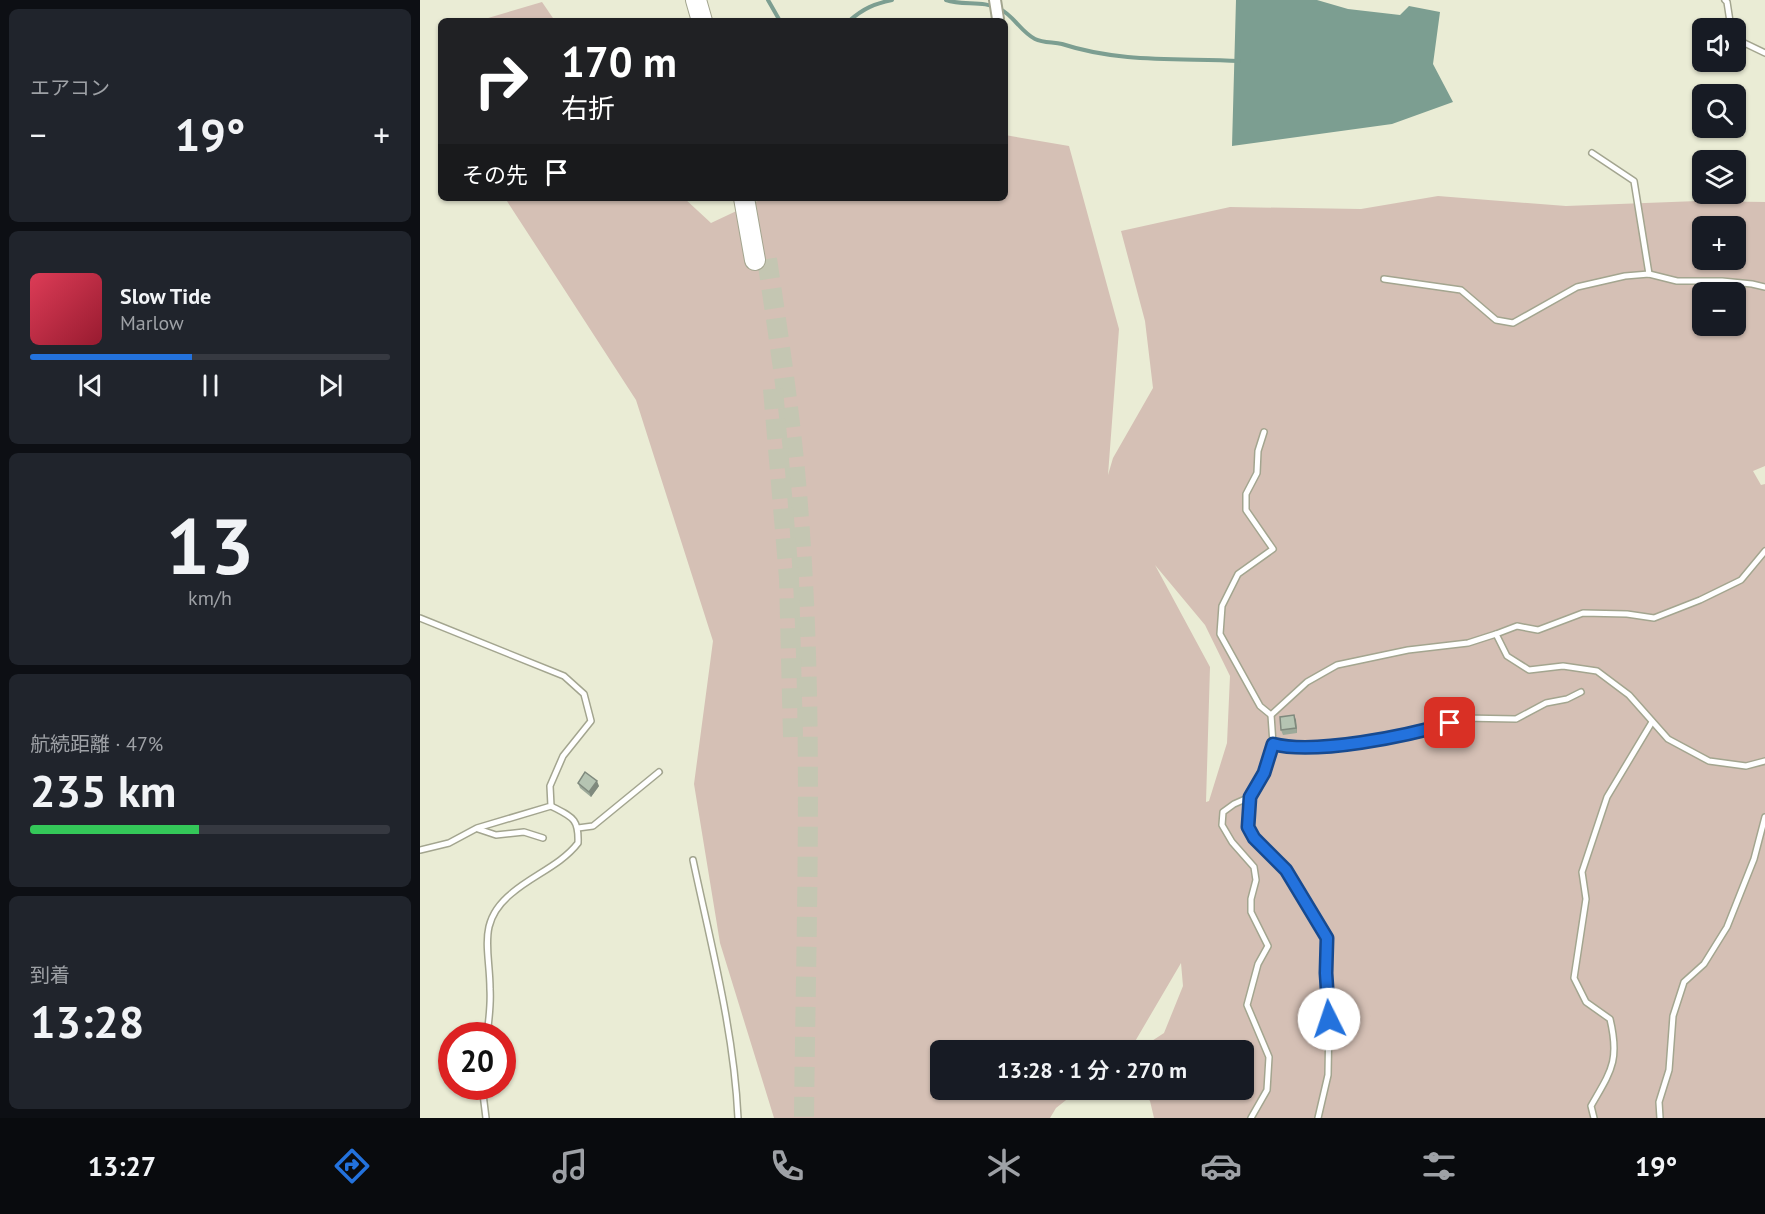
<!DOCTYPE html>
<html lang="ja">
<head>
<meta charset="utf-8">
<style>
	:root { --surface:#171b24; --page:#20242c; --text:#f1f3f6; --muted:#9ea1a6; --line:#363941; --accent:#2372dd }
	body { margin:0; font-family:"PT Sans","Noto Sans JP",sans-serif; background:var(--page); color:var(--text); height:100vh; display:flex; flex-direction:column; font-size:22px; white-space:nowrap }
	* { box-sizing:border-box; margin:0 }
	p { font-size:20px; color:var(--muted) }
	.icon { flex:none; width:33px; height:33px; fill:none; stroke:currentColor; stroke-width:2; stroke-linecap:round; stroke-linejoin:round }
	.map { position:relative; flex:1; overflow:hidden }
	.drawer { display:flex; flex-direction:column; gap:9px; padding:9px; background:#0d0f14; width:420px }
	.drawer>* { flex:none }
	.guide { position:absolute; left:18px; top:18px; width:570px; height:183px; border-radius:9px; box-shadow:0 2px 4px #0004; background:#202124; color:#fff; overflow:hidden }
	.tools { position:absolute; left:1272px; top:18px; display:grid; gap:12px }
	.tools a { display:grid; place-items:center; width:54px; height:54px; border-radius:9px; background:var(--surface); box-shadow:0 2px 4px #0004; font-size:30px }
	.speed { position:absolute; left:18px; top:1022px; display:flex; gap:12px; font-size:30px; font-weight:700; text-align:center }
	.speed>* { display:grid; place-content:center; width:78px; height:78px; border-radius:50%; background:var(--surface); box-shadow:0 2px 4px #0004; line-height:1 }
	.speed .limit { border:9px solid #d22; background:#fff; color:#111 }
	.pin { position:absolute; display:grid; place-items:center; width:51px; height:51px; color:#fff; margin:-26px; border-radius:12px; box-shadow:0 3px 9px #0006 }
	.me { position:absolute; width:66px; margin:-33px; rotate:356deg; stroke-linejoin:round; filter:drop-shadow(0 0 4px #0008) }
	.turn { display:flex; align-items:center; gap:21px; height:126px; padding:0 24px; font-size:27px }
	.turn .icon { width:78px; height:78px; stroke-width:2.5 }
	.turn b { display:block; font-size:42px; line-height:51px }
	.then { display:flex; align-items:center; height:57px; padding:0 24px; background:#0003; gap:12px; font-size:22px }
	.big { font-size:45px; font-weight:600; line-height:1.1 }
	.drawer .widget { flex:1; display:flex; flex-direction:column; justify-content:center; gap:9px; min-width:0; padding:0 21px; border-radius:9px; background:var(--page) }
	.drawer .dial { align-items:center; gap:0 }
	.dial b { font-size:78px; line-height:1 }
	.song { display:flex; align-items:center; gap:18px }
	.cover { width:72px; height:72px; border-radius:9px; background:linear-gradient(135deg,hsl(350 70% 55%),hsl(350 70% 35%)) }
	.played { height:6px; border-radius:3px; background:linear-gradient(90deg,var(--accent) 45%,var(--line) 45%) }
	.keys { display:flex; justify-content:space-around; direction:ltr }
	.heat { display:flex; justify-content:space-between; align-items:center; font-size:33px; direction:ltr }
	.charge { height:9px; border-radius:4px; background:linear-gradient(90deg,#34c759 47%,var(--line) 0) }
	.trip { position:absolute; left:510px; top:1040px; width:324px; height:60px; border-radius:9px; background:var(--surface); box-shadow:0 2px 4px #0004; font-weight:600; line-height:60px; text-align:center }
	.dock { display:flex; height:96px; justify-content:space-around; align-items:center; background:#090b0e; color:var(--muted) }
	.dock .icon { width:42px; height:42px }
	.dock .selected { color:var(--accent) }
	.dock b { font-size:27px; color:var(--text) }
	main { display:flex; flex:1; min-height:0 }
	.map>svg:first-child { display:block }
	.green { fill:#d5c0b5; fill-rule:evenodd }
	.water { fill:#7c9e91 }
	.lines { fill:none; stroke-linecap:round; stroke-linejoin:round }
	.stream { stroke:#7c9e91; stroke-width:4 }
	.highway-tunnel { stroke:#c4c6b2; stroke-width:20; stroke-dasharray:20 10; stroke-linecap:butt }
	.lane-casing { stroke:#a3a58f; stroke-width:8 }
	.street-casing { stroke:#a3a58f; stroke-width:14 }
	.highway-casing { stroke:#a3a58f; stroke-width:22 }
	.lane { stroke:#fff; stroke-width:5 }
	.street { stroke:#fff; stroke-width:10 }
	.highway { stroke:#fff; stroke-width:20 }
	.wall { fill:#9ca999 }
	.shaded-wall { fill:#7f897d }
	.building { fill:#b5c4b2; stroke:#7f897d; stroke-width:1.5 }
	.route-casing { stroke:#174a90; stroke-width:15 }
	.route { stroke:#2372dd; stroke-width:10 }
</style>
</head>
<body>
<main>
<section class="drawer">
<div class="widget"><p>エアコン</p>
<div class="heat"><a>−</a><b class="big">19°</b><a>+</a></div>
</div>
<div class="widget">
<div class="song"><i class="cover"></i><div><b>Slow Tide</b><p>Marlow</p></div></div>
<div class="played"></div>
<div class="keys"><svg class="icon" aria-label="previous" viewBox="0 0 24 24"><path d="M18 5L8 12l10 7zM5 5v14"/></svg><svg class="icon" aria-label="pause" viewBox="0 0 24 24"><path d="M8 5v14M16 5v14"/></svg><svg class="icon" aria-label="next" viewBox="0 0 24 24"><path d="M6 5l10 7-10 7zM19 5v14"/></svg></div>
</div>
<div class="widget dial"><b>13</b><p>km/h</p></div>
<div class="widget"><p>航続距離 · 47%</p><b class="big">235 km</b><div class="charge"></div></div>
<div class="widget"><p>到着</p><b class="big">13:28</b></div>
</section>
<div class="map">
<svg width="1345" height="1118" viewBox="0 0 1345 1118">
	<rect width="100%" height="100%" fill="#eaecd5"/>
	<g class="green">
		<path d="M 122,2 L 135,21 L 58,21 Z"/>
		<path d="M 585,135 L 649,146 L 699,329 L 688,475 L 693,458 L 733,388 L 725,321 L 701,231 L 810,207 L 941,209 L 1018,196 L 1146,206 L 1278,201 L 1345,202 L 1345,466 L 1333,471 L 1341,485 L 1345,484 L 1345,1118 L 734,1118 L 730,1101 L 720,1089 L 824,1089 L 824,1050 L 718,1050 L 744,1033 L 763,986 L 761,963 L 710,1050 L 520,1050 L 520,1089 L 660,1089 L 636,1108 L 630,1118 L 354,1118 L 300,943 L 274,784 L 293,641 L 216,400 L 85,198 L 264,198 L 291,223 L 344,198 L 585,198 ZM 1282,226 L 1316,226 L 1316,260 L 1282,260 ZM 1282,292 L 1316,292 L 1316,326 L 1282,326 ZM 735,565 L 785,625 L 810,676 L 807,743 L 789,801 L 786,802 L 790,667 Z"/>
	</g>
	<path class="water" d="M 816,0 L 897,0 L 928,9 L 980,15 L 989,6 L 1020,12 L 1013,64 L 1033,102 L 972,124 L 812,146 Z"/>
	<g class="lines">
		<g class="stream">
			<path d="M 348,0 L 360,21"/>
			<path d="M 526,0 C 543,6 563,0 580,9 C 593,15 601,32 615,39 C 623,43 633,42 642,44 C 700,63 759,58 819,61"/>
			<path d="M 429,21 C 444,8 454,4 472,0"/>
		</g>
		<g class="highway-tunnel">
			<path d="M 347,259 C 360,345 373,432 379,519 C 394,718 386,919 384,1118"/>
			<path d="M 353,389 L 369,578 L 373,737"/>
		</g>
		<defs>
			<g id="lane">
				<path d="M 1305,0 L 1307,2 L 1311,28"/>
				<path d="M 1316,39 L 1345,53"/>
				<path d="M 1172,153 L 1214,181 L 1229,274"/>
				<path d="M 964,279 L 1041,290 L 1076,320 L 1093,323 L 1157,287 L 1205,276 L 1229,274 L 1257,281 L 1302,281 L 1332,284 L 1345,287"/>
				<path d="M 844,432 L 838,451 L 837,473 L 826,494 L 826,510 L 853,549 L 818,574 L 802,606 L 800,634 L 840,706 L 851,715"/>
				<path d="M 1345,551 L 1321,580 L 1280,600 L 1234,618 L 1207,614 L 1163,613 L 1118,630 L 1097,626 L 1076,634 L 1087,656 L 1109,670 L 1143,666 L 1177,671 L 1209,695 L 1248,739 L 1289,761 L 1326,766 L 1345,761"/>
				<path d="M 0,618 L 144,676 L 164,694 L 171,721 L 143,756 L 130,786 L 131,806 L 57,828 L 29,843 L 0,850"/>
				<path d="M 1076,634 L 1048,643 L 988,650 L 917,665 L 887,682 L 851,715 L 853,744 L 867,748 L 931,744 L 1016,727 L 1043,718 L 1096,719 L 1126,703 L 1147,699 L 1161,692"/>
				<path d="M 853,744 L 844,773 L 830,797 L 828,827 L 834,838 L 865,870 L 907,938 L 906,973 L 909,1019 L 908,1075 L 898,1118"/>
				<path d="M 830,797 L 814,804 L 803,812 L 802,825 L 812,842 L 834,867 L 836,880 L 831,899 L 831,912 L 848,946 L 838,964 L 827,1005 L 849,1057 L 847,1090 L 831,1118"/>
				<path d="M 158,828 L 173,826 L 239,772"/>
				<path d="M 58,829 L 76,835 L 104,832 L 123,838"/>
				<path d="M 273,860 C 291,945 314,1031 318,1118"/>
				<path d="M 67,1035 C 69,1020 71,1004 70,989 C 70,950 56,922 92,893 C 113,875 141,865 158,843 C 159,818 152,817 131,806"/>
				<path d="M 62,1086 L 66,1118"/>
				<path d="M 1174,1118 L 1171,1106 C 1191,1071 1200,1061 1190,1019 L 1166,1002 L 1154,978 L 1166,899 L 1162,872 L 1187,797 L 1232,722"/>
				<path d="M 1240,1118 L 1239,1102 L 1249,1070 L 1253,1016 L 1264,982 L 1284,964 L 1307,927 L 1334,859 L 1345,817"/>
			</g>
			<path id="street" d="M 575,0 L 578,19"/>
			<g id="highway">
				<path d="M 276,0 L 282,21"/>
				<path d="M 324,198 L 335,260"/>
			</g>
		</defs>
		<use href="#lane" class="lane-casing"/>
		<use href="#street" class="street-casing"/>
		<use href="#highway" class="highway-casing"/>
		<use href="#lane" class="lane"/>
		<use href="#street" class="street"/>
		<use href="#highway" class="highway"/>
	</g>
	<g class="wall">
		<path d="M 876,720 L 877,733 L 863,735 L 861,730 Z"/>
		<path d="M 158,783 L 179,786 L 171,797 L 160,788 Z"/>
	</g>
	<g class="shaded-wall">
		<path d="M 874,715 L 876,720 L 877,733 L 876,728 Z"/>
		<path d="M 177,781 L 179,786 L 171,797 L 169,792 Z"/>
	</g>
	<g class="building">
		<path d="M 874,715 L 876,728 L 861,730 L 860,717 Z"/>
		<path d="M 165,772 L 177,781 L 169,792 L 158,783 Z"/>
	</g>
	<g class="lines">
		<defs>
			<path id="route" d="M 909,1019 L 906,973 L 907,938 L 866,870 L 834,838 L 828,827 L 830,797 L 844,773 L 853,744 C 895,755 987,736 1030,723"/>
		</defs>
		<use href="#route" class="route-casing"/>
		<use href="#route" class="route"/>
	</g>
</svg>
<div class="tools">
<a><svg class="icon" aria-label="sound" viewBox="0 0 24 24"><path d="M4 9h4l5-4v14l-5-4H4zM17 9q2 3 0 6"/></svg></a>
<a><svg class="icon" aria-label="search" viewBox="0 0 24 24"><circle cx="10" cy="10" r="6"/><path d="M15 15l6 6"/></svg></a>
<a><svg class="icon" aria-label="layers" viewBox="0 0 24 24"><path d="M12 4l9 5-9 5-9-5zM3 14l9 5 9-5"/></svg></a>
<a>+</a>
<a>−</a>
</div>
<div class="speed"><div class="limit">20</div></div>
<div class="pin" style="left:1030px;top:723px;background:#d93025"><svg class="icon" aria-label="arrive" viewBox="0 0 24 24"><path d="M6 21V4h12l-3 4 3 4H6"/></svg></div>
<svg class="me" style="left:909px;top:1019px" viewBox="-20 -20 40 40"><circle r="19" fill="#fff"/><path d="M0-13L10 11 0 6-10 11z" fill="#2372dd"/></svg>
<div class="trip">13:28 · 1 分 · 270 m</div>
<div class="guide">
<div class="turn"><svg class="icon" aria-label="right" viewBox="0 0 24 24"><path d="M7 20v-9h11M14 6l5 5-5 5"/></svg><div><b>170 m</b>右折</div></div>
<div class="then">その先<svg class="icon" aria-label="arrive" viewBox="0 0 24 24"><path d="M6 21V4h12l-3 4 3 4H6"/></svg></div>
</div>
</div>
</main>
<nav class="dock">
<b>13:27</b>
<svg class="icon selected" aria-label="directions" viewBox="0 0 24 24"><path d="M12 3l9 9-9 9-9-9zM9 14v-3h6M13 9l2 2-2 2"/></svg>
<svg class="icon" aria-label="music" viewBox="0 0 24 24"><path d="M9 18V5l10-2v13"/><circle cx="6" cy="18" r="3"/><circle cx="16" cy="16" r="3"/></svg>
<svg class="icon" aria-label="phone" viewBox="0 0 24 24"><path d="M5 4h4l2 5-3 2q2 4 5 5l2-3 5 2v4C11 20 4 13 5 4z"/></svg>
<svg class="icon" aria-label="climate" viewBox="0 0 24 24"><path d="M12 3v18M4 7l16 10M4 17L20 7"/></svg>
<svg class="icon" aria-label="car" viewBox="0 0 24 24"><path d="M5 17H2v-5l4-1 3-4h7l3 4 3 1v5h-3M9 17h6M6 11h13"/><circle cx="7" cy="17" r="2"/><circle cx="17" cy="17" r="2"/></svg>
<svg class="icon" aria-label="filters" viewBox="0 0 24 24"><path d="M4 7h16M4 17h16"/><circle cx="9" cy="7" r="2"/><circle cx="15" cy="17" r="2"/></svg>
<b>19°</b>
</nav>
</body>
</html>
